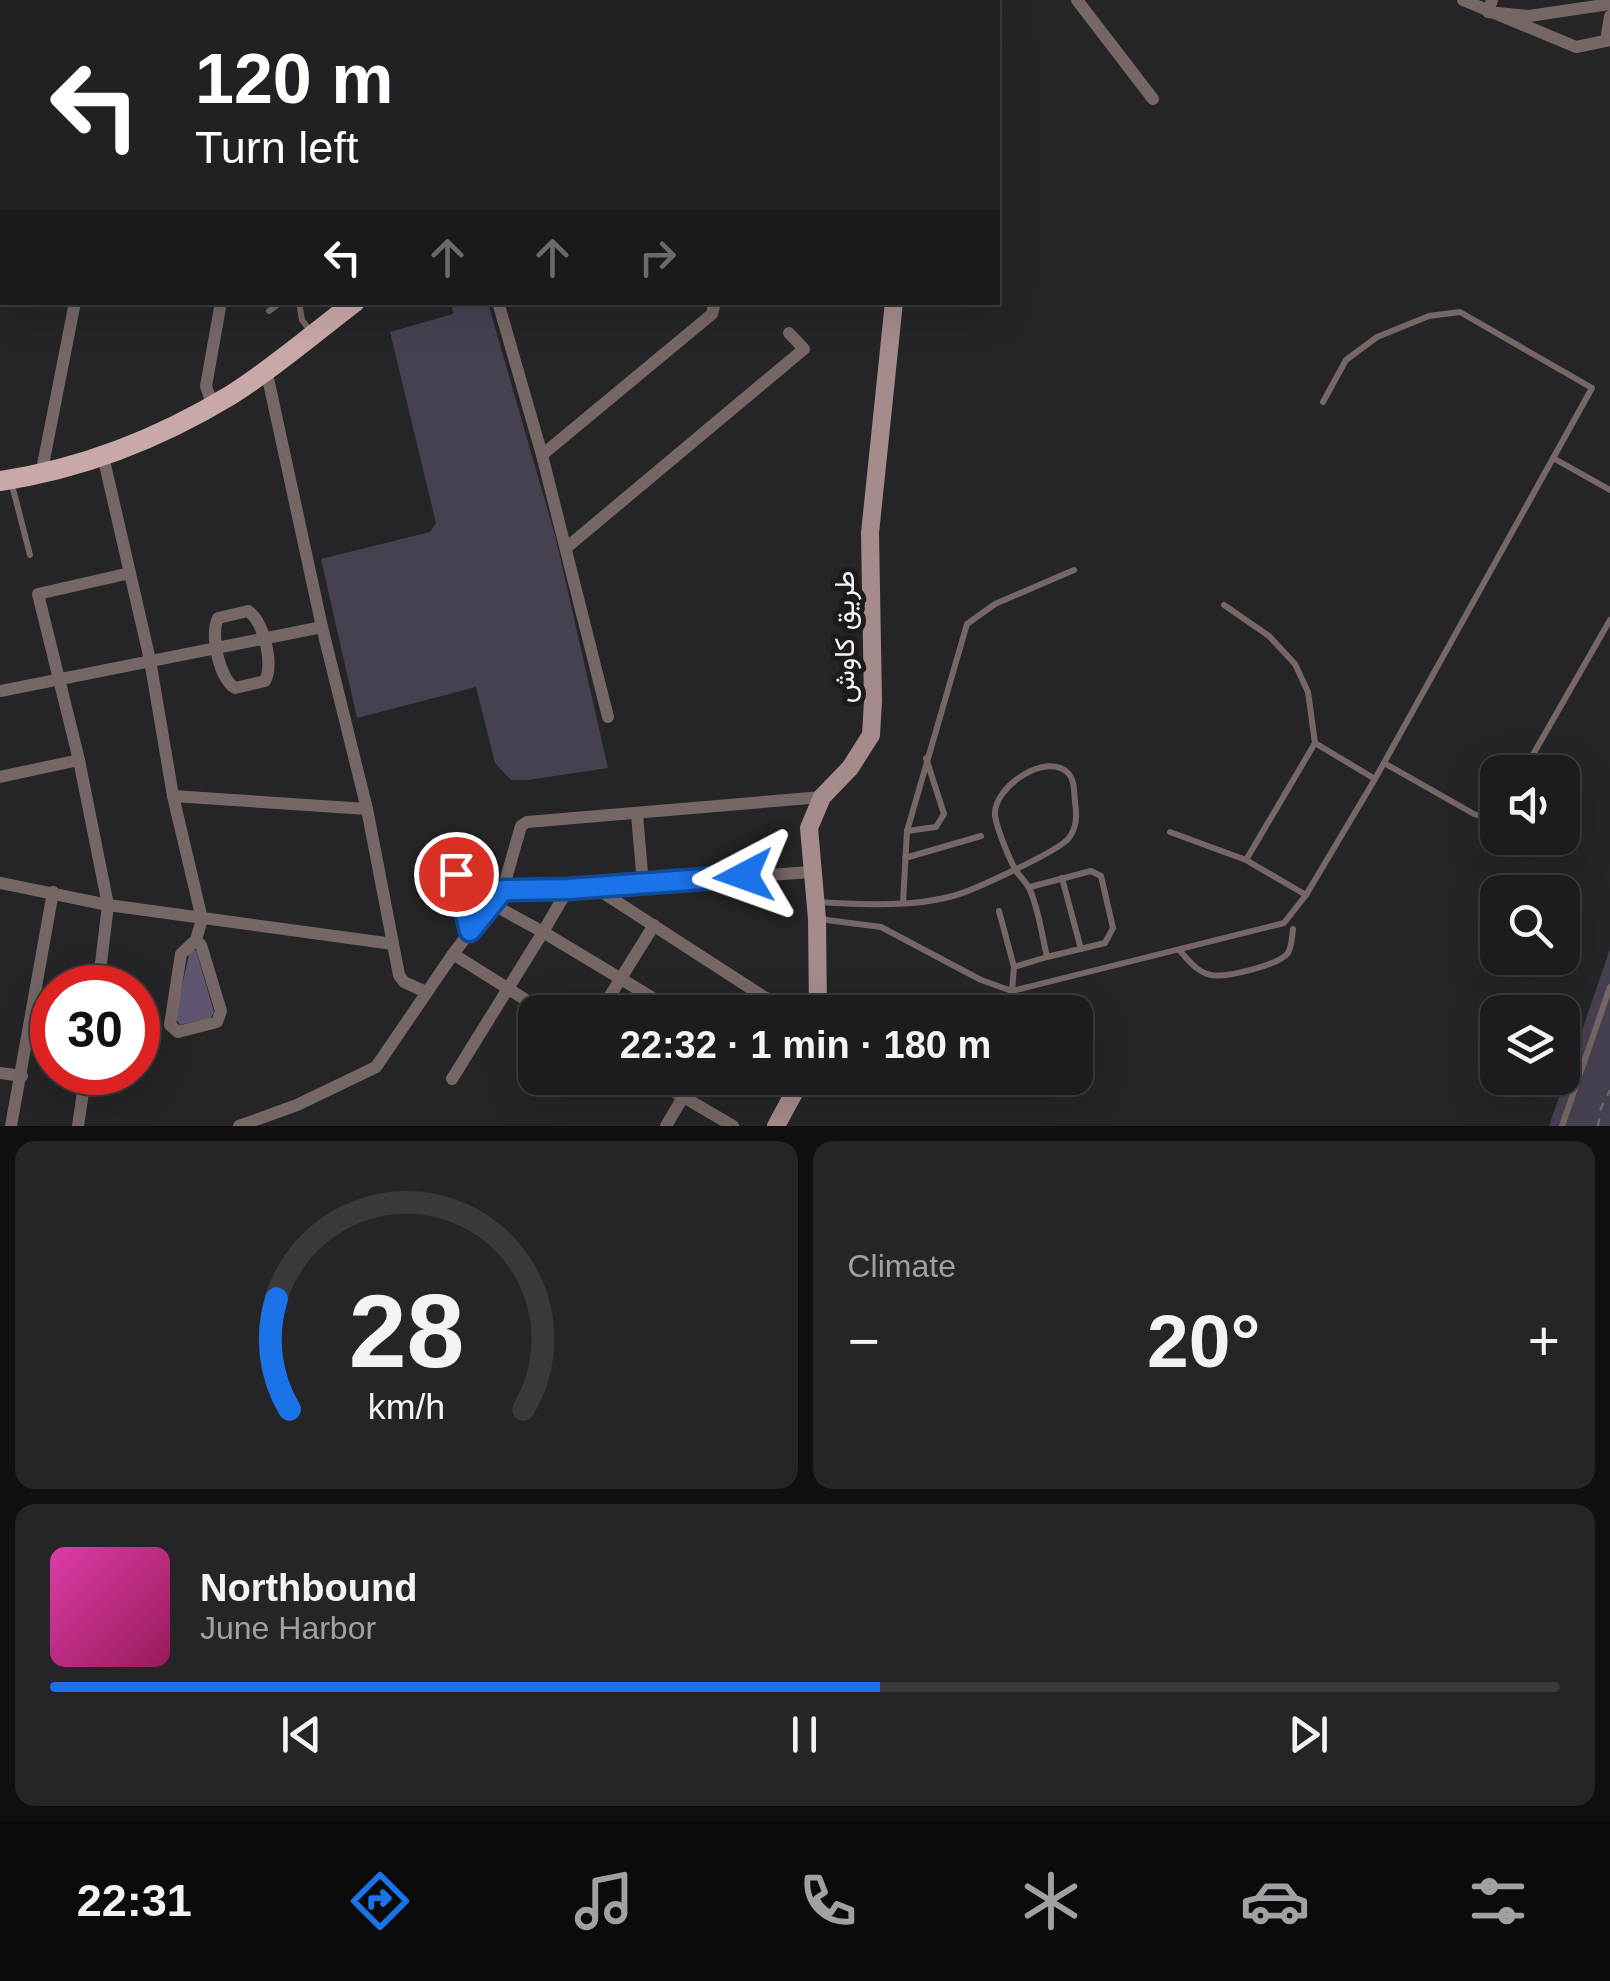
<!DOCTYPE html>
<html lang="en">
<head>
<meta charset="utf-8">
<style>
	:root { --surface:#1c1b1d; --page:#252426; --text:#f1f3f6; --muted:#a0a1a4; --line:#3a393b; --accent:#1a73e8 }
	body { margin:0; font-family:Helvetica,Vazirmatn,sans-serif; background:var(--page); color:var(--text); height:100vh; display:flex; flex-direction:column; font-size:38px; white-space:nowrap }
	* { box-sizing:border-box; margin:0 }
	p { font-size:32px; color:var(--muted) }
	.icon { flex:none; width:55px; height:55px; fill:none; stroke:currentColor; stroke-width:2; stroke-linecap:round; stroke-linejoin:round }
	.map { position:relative; height:1126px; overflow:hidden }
	.panel { display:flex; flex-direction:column; gap:15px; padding:15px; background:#0f0f10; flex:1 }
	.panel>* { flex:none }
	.top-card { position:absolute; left:0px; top:0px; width:1000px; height:305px; box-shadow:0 10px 40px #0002,0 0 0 2px var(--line); background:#202124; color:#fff; overflow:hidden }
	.controls { position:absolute; left:1480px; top:755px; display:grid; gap:20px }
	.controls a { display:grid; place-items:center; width:100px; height:100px; border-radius:20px; background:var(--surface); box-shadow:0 10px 40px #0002,0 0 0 2px var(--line); font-size:50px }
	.speed { position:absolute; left:30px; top:965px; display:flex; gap:20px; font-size:50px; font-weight:700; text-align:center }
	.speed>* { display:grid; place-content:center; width:130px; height:130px; border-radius:50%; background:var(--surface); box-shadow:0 10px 40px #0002,0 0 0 2px var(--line); line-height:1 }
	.speed .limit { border:15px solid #d22; background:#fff; color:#111 }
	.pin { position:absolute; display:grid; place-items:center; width:85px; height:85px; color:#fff; margin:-42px; border:5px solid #fff; border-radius:50%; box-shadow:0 2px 10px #0007 }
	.me { position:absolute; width:110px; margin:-55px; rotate:266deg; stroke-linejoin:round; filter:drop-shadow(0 0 8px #0008) }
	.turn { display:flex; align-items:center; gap:35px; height:210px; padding:0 30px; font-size:45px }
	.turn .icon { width:130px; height:130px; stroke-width:2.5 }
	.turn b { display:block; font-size:70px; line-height:85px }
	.lanes { display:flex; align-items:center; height:95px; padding:0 30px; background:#0003; justify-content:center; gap:50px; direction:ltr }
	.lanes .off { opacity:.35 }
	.big { font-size:75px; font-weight:600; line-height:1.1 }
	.panel .card { flex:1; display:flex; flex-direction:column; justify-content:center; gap:15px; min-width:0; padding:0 35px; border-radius:20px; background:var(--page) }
	.panel .dial { align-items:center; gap:0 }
	.dial svg { height:260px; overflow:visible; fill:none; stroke:var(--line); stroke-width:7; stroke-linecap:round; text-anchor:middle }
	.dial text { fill:var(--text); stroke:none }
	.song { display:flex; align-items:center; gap:30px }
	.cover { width:120px; height:120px; border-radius:15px; background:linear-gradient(135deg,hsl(320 70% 55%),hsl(330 70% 35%)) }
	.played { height:10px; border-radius:5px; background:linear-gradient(90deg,var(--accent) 55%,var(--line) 55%) }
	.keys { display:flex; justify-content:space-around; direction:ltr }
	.heat { display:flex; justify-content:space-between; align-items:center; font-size:55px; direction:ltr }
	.panel .tiles { flex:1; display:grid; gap:15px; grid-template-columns:1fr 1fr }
	.card:last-child { grid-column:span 2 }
	.trip { position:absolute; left:518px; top:995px; width:575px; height:100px; border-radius:20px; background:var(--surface); box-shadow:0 10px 40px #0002,0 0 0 2px var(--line); font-weight:600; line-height:100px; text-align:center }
	.dock { display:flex; height:160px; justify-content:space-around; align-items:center; background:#0b0b0c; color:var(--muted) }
	.dock .icon { width:70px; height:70px }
	.dock .on { color:var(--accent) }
	.dock b { font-size:45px; color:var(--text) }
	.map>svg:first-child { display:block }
	.green { fill:#474051 }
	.forest { fill:#605570 }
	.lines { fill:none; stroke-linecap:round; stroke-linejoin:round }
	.path { stroke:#6a696c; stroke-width:2.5; stroke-dasharray:8 8; stroke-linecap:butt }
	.lane { stroke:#766666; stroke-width:6 }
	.street { stroke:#766666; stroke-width:12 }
	.secondary { stroke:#a58b8b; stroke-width:18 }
	.primary { stroke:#c9a8a8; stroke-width:20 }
	.route-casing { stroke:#114b97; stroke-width:25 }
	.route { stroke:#1a73e8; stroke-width:18 }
	.labels { text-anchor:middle; stroke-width:10; stroke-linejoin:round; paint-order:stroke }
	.street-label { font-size:28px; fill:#f4f3f5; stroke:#1c1a1d }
</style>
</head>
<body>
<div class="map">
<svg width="1610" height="1126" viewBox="0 0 1610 1126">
	<rect width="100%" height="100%" fill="#252427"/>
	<g class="green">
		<path d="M 451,303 L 488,303 L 556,539 L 608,768 L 528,780 L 511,780 L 495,763 L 476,687 L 357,718 L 321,559 L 430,532 L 436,523 L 390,332 L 453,314 Z"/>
		<path d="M 1610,949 L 1610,1126 L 1549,1126 Z"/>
	</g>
	<path class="forest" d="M 190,950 L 196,950 L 214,1012 L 211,1018 L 180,1025 L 175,1018 Z"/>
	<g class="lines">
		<path class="path" d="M 1598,1126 L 1601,1108 L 1610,1090"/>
		<g class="lane">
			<path d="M 299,302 L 302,320 L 312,333"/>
			<path d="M 269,311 L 281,302"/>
			<path d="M 1553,458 L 1610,490"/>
			<path d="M 11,481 L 30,555"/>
			<path d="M 1224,605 L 1269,636 L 1295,664 L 1308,692 L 1315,743 L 1246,860 L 1306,895"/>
			<path d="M 1315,743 L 1375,779"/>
			<path d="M 1384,763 L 1474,814 L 1487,818 L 1498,814"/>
			<path d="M 1523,772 L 1610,620"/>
			<path d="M 907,831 L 936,827 L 944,814 L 926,758"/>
			<path d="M 1170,832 L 1246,860"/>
			<path d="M 905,858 L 981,836"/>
			<path d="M 1062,878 L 1081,949"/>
			<path d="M 1030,887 L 1091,871 L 1101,876 L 1113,928 L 1105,943 L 1047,957"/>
			<path d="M 816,902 C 861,904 909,908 953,896 C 972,891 1059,851 1069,838 C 1077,827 1077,815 1075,802 C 1074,793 1075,780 1068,773 C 1047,751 993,787 995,815 C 996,826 1010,862 1017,872 C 1021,878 1027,883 1030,890 C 1039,911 1042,935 1047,957 L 1014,967"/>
			<path d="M 903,903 L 907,831 L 967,624 L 995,604 L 1074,570"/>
			<path d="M 999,911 L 1014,967 L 1012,991"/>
			<path d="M 819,919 L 881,927 L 981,980 L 1012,991 L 1284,923 L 1306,895 L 1375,779 L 1592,388 L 1460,312 L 1429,316 L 1377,337 L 1346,360 L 1323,402"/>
			<path d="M 1180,951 C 1189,961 1197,972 1211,975 C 1226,978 1279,965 1288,953 C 1292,946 1292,937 1293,929"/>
			<path d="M 1562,1126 L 1610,987"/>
		</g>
		<g class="street">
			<path d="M 462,0 L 462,2"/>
			<path d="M 762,0 L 762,2"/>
			<path d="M 1077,0 L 1153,99"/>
			<path d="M 1463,0 L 1576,47 L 1610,40"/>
			<path d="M 1492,0 L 1488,12 L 1529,16 L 1610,4"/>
			<path d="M 135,2 L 136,0"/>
			<path d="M 228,2 L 228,0"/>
			<path d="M 286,2 L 287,0"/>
			<path d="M 538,2 L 538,0"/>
			<path d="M 590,2 L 599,0"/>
			<path d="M 1606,41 L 1610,16"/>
			<path d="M 0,160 L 2,159"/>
			<path d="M 498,302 L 542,455 L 608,717"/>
			<path d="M 266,369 L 322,627 L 367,809 L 399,975 L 404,982 L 426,992"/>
			<path d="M 212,404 L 206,386 L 221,302"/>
			<path d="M 542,455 L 712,314 L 714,306 L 710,302"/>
			<path d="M 103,456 L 150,660 L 173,796 L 202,919 L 196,940 L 181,954 L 170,1025 L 178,1032 L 217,1022 L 221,1011 L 201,945 L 196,940"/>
			<path d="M 41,475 L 75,302"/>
			<path d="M 566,548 L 804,349 L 789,333"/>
			<path d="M 248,611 C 264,622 274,664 265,681 L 235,688 C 219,678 210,635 218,618 Z"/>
			<path d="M 0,691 L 322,627"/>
			<path d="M 0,777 L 79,760"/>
			<path d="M 173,796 L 367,809"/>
			<path d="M 637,815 L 643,884"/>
			<path d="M 450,846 L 470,931"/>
			<path d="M 0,883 L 108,905 L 393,944"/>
			<path d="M 594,887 L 764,997 L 795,1012"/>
			<path d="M 503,889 L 521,826 L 527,822 L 822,797"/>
			<path d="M 453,954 L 503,889 L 568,889"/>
			<path d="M 98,988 L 108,905 L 79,760 L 38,594 L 130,573"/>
			<path d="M 600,1012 L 654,925"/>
			<path d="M 676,1012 L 543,932 L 568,889 L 811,872"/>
			<path d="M 0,1073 L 22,1076"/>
			<path d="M 651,1078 L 733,1126"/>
			<path d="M 452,1079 L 543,932 L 492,904"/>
			<path d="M 11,1126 L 53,892"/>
			<path d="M 78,1126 L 86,1072"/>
			<path d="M 239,1126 L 297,1105 L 376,1067 L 453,954 L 545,1012"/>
			<path d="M 666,1126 L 683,1097"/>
		</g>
		<g class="secondary">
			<path d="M 903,0 L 903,2"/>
			<path d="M 818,1012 L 817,919 L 809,828 L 822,797 L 850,768 L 871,735 L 873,701 L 870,533 L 894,302"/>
			<path d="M 776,1126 L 802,1078"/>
		</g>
		<g class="primary">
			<path d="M 738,2 L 741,0"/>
			<path d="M 0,481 C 81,469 160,438 231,395 C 274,368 314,333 355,302"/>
		</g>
	</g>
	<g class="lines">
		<defs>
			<path id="route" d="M 456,874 L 470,931 L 503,890 L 568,889 L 744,876"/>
		</defs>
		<use href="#route" class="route-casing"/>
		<use href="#route" class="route"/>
	</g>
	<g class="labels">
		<g class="street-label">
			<text transform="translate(844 637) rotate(-90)" y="10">طريق كاوش</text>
		</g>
	</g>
</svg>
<div class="controls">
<a><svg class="icon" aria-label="sound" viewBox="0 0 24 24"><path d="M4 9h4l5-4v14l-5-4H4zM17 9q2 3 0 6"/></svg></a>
<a><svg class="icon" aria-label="search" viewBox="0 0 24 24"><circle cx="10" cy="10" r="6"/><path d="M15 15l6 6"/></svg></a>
<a><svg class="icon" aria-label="layers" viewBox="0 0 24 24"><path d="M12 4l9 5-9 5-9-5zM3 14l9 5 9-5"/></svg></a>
</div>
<div class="speed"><div class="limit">30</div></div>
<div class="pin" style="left:456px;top:874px;background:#d93025"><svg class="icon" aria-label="arrive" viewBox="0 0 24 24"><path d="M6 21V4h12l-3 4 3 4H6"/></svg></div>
<svg class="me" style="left:744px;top:876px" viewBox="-20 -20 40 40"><path d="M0-17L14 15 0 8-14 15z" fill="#1a73e8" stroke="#fff" stroke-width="4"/></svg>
<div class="trip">22:32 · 1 min · 180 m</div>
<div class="top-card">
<div class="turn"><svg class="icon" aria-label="left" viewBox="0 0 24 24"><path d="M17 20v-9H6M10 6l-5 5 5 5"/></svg><div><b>120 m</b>Turn left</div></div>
<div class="lanes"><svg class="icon" aria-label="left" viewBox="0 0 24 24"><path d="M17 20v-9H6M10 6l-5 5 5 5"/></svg><svg class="icon off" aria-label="ahead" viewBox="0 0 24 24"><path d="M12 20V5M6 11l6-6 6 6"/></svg><svg class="icon off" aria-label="ahead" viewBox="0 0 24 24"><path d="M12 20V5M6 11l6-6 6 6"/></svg><svg class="icon off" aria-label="right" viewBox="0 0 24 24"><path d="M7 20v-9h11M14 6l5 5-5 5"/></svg></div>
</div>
</div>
<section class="panel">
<div class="tiles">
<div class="card dial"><svg viewBox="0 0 100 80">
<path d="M14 69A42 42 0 1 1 86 69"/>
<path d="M14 69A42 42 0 0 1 10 35" stroke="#1a73e8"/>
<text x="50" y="56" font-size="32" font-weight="700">28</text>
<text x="50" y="72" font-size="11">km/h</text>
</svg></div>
<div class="card"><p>Climate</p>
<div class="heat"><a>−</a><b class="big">20°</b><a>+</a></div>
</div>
<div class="card">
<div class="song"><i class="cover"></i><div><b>Northbound</b><p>June Harbor</p></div></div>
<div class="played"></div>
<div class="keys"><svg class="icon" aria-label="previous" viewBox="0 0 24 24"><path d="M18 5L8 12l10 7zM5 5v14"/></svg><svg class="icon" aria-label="pause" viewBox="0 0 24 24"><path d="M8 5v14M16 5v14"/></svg><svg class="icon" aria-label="next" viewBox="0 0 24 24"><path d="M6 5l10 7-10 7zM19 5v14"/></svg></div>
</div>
</div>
</section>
<nav class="dock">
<b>22:31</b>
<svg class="icon on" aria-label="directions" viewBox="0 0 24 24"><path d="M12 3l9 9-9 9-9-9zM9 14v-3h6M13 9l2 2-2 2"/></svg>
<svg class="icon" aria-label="music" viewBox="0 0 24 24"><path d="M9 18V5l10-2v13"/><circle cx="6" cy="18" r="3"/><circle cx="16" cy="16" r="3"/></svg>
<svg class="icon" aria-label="phone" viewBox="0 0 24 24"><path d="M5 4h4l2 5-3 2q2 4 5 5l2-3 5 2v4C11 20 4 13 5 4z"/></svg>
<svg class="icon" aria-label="climate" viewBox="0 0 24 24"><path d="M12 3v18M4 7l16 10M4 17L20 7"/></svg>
<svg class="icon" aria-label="car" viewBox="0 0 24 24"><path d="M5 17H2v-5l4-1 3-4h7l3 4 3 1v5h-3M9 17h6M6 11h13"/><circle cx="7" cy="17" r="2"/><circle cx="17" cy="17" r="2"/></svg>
<svg class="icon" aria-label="filters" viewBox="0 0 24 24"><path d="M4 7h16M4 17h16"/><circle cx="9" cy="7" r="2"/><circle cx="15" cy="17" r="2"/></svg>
</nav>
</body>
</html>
